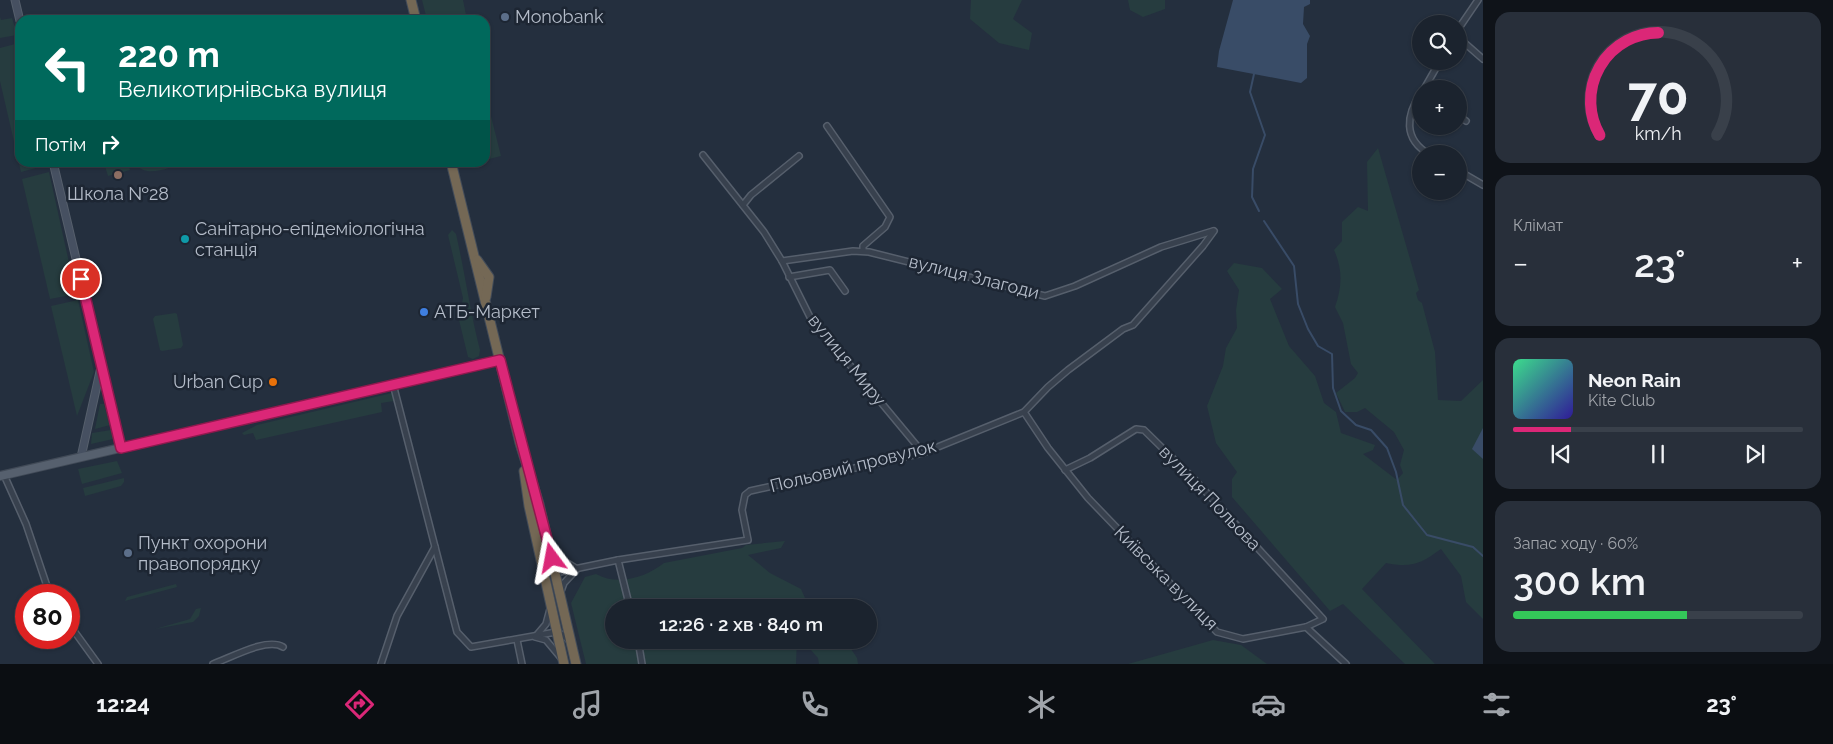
<!DOCTYPE html>
<html lang="uk">
<head>
<meta charset="utf-8">
<style>
	:root { --surface:#1b232e; --page:#282f3a; --text:#f1f3f6; --muted:#a0a4aa; --line:#39404a; --accent:#db2777 }
	body { margin:0; font-family:Raleway,sans-serif; background:var(--page); color:var(--text); height:100vh; display:flex; flex-direction:column; font-size:19px; white-space:nowrap }
	* { box-sizing:border-box; margin:0 }
	p { font-size:16px; color:var(--muted) }
	.icon { flex:none; width:28px; height:28px; fill:none; stroke:currentColor; stroke-width:2; stroke-linecap:round; stroke-linejoin:round }
	.map { position:relative; flex:1; overflow:hidden }
	.side { display:flex; flex-direction:column; gap:12px; padding:12px; background:#0f1319; width:350px }
	.side>* { flex:none }
	.hud { position:absolute; left:15px; top:15px; width:475px; height:152px; border-radius:15px; box-shadow:0 1px 4px #0004,0 0 0 1px var(--line); background:#00695c; color:#fff; overflow:hidden }
	.tools { position:absolute; left:1412px; top:15px; display:grid; gap:10px }
	.tools a { display:grid; place-items:center; width:55px; height:55px; border-radius:50%; background:var(--surface); box-shadow:0 1px 4px #0004,0 0 0 1px var(--line); font-size:25px }
	.speed { position:absolute; left:15px; top:584px; display:flex; gap:10px; font-size:25px; font-weight:700; text-align:center }
	.speed>* { display:grid; place-content:center; width:65px; height:65px; border-radius:50%; background:var(--surface); box-shadow:0 1px 4px #0004,0 0 0 1px var(--line); line-height:1 }
	.speed .limit { border:8px solid #d22; background:#fff; color:#111 }
	.pin { position:absolute; display:grid; place-items:center; width:42px; height:42px; color:#fff; margin:-21px; border:2px solid #fff; border-radius:50%; box-shadow:0 1px 5px #0007 }
	.me { position:absolute; width:55px; margin:-28px; rotate:347deg; stroke-linejoin:round; filter:drop-shadow(0 0 4px #0008) }
	.turn { display:flex; align-items:center; gap:18px; height:105px; padding:0 20px; font-size:22px }
	.turn .icon { width:65px; height:65px; stroke-width:2.5 }
	.turn b { display:block; font-size:35px; line-height:42px }
	.then { display:flex; align-items:center; height:48px; padding:0 20px; background:#0003; gap:10px; font-size:19px }
	.big { font-size:38px; font-weight:600; line-height:1.1 }
	.side .widget { flex:1; display:flex; flex-direction:column; justify-content:center; gap:8px; min-width:0; padding:0 18px; border-radius:15px; background:var(--page) }
	.side .dial { align-items:center; gap:0 }
	.dial svg { height:130px; overflow:visible; fill:none; stroke:var(--line); stroke-width:7; stroke-linecap:round; text-anchor:middle }
	.dial text { fill:var(--text); stroke:none }
	.song { display:flex; align-items:center; gap:15px }
	.cover { width:60px; height:60px; border-radius:8px; background:linear-gradient(135deg,hsl(150 70% 55%),hsl(250 70% 35%)) }
	.played { height:5px; border-radius:2px; background:linear-gradient(90deg,var(--accent) 20%,var(--line) 20%) }
	.keys { display:flex; justify-content:space-around; direction:ltr }
	.heat { display:flex; justify-content:space-between; align-items:center; font-size:28px; direction:ltr }
	.charge { height:8px; border-radius:4px; background:linear-gradient(90deg,#34c759 60%,var(--line) 0) }
	.trip { position:absolute; left:605px; top:599px; width:272px; height:50px; border-radius:25px; background:var(--surface); box-shadow:0 1px 4px #0004,0 0 0 1px var(--line); font-weight:600; line-height:50px; text-align:center }
	.dock { display:flex; height:80px; justify-content:space-around; align-items:center; background:#0b0e12; color:var(--muted) }
	.dock .icon { width:35px; height:35px }
	.dock .current { color:var(--accent) }
	.dock b { font-size:22px; color:var(--text) }
	main { display:flex; flex:1; min-height:0 }
	.map>svg:first-child { display:block }
	.green { fill:#263c3f }
	.water { fill:#394c67 }
	.lines { fill:none; stroke-linecap:round; stroke-linejoin:round }
	.stream { stroke:#394c67; stroke-width:2 }
	.street-casing { stroke:#565f6c; stroke-width:8 }
	.secondary-casing { stroke:#565f6c; stroke-width:9 }
	.primary-casing { stroke:#414a57; stroke-width:10 }
	.highway-casing { stroke:#434c59; stroke-width:11 }
	.street { stroke:#38414e; stroke-width:5 }
	.secondary { stroke:#465061; stroke-width:7 }
	.primary { stroke:#56606e; stroke-width:8 }
	.highway { stroke:#746855; stroke-width:9 }
	.route-casing { stroke:#8e194d; stroke-width:12 }
	.route { stroke:#db2777; stroke-width:9 }
	.service-dot { fill:#5c6f8a; stroke:#1d2633; stroke-width:2 }
	.education-dot { fill:#8d6e63; stroke:#1d2633; stroke-width:2 }
	.culture-dot { fill:#0f9aa8; stroke:#1d2633; stroke-width:2 }
	.shop-dot { fill:#3f7fe0; stroke:#1d2633; stroke-width:2 }
	.food-dot { fill:#e8710a; stroke:#1d2633; stroke-width:2 }
	.labels { text-anchor:middle; stroke-width:5; stroke-linejoin:round; paint-order:stroke }
	.poi-label { font-size:18px; fill:#b4bcc9; stroke:#1d2633; text-anchor:start }
	.street-label { font-size:18px; fill:#b4bcc9; stroke:#1d2633 }
</style>
</head>
<body>
<main>
<div class="map">
<svg width="1483" height="664" viewBox="0 0 1483 664">
	<rect width="100%" height="100%" fill="#242f3e"/>
	<g class="green">
		<path d="M 422,0 L 463,0 L 467,20 L 427,20 Z"/>
		<path d="M 971,0 L 1022,0 L 1013,19 L 1032,33 L 1029,50 L 999,43 L 970,19 Z"/>
		<path d="M 1128,0 L 1165,0 L 1165,9 L 1143,17 L 1130,10 Z"/>
		<path d="M 0,17 L 1,20 L 12,18 L 17,35 L 0,38 Z"/>
		<path d="M 19,43 L 20,162 L 47,163 L 47,165 L 21,172 L 0,81 L 0,48 Z"/>
		<path d="M 485,92 L 501,156 L 485,160 Z"/>
		<path d="M 1378,148 L 1419,290 L 1416,293 L 1418,300 L 1422,303 L 1435,352 L 1438,400 L 1461,401 L 1483,380 L 1483,619 L 1466,602 L 1461,576 L 1441,549 C 1420,564 1412,568 1386,563 L 1362,589 L 1435,664 L 1405,664 L 1343,604 L 1330,611 L 1232,497 L 1232,479 L 1237,472 L 1216,443 L 1207,406 L 1223,366 L 1226,348 L 1237,328 L 1236,310 L 1239,290 L 1227,271 L 1234,263 L 1262,268 L 1282,289 L 1270,299 L 1289,346 L 1315,376 L 1324,403 L 1336,412 L 1341,433 L 1375,445 L 1373,450 L 1363,454 L 1397,480 L 1403,473 L 1400,465 L 1404,450 L 1394,432 L 1365,408 L 1357,412 L 1345,412 L 1336,393 L 1355,378 L 1358,373 L 1351,364 L 1343,323 L 1335,307 C 1342,287 1343,270 1334,250 L 1342,241 L 1342,222 L 1358,207 L 1368,211 L 1367,162 Z"/>
		<path d="M 104,163 L 128,163 L 130,170 L 108,176 Z"/>
		<path d="M 136,163 L 136,162 L 186,163 C 172,166 144,180 136,163 Z"/>
		<path d="M 49,172 L 76,294 L 50,299 L 22,179 Z"/>
		<path d="M 452,230 L 456,234 C 465,273 470,311 480,350 L 479,356 L 473,359 L 468,357 L 459,320 L 463,298 L 448,235 Z"/>
		<path d="M 78,300 L 94,372 L 77,416 L 51,306 Z"/>
		<path d="M 175,313 L 177,314 L 183,345 L 181,348 L 162,351 L 160,350 L 153,319 L 155,316 Z"/>
		<path d="M 392,393 L 394,401 L 381,403 L 382,412 L 256,440 L 253,433 L 244,435 L 242,433 L 257,425 Z"/>
		<path d="M 100,404 L 104,404 L 110,425 L 95,429 Z"/>
		<path d="M 111,430 L 113,439 L 91,444 L 92,433 Z"/>
		<path d="M 117,461 L 122,473 L 82,484 L 78,469 Z"/>
		<path d="M 124,478 L 124,482 L 121,486 L 85,496 L 83,488 Z"/>
		<path d="M 785,541 L 781,548 L 748,555 L 770,573 L 801,589 L 809,607 L 614,608 L 614,640 L 797,640 L 796,664 L 586,664 L 571,603 L 585,577 L 596,574 C 617,586 645,578 664,563 L 742,548 L 746,545 Z"/>
		<path d="M 176,584 L 177,587 L 125,601 L 127,597 Z"/>
		<path d="M 201,608 L 199,616 L 193,622 L 155,629 L 190,619 L 196,609 Z"/>
		<path d="M 802,640 L 845,640 L 857,658 L 858,664 L 819,664 L 818,658 Z"/>
		<path d="M 1213,640 L 1241,645 L 1267,664 L 1128,664 Z"/>
	</g>
	<g class="water">
		<path d="M 1233,0 L 1310,0 L 1310,4 L 1304,7 L 1303,24 L 1310,36 L 1307,44 L 1307,78 L 1301,83 L 1217,67 L 1219,51 Z"/>
		<path d="M 1483,428 L 1483,459 L 1472,449 Z"/>
	</g>
	<g class="lines">
		<g class="stream">
			<path d="M 1254,74 L 1250,92 L 1265,135 L 1253,169 L 1252,197 L 1259,211"/>
			<path d="M 1264,221 L 1294,266 L 1298,304 L 1308,329 L 1318,346 L 1332,354 L 1333,388 L 1341,411 L 1356,425 L 1371,430 L 1387,448 L 1396,472 L 1403,505 L 1427,535 L 1473,547 L 1483,556"/>
		</g>
		<defs>
			<g id="street">
				<path d="M 1459,28 L 1478,0"/>
				<path d="M 1459,38 L 1483,59"/>
				<path d="M 1424,89 L 1440,61"/>
				<path d="M 1421,93 C 1406,115 1403,139 1429,154"/>
				<path d="M 1459,116 L 1466,121"/>
				<path d="M 827,126 L 890,217 L 885,227 L 863,246 L 863,251"/>
				<path d="M 703,155 L 764,232 L 782,261 L 810,317 L 923,453"/>
				<path d="M 1459,171 L 1483,185"/>
				<path d="M 743,205 L 751,195 L 799,156"/>
				<path d="M 782,261 L 853,251 L 869,252 L 1045,296 L 1075,286 L 1161,247 L 1213,231"/>
				<path d="M 789,277 L 830,270 L 845,291"/>
				<path d="M 393,384 L 457,632 L 471,647 L 556,632 L 563,635 L 570,641"/>
				<path d="M 1024,412 L 1048,448 L 1088,498 L 1217,632 L 1243,639 L 1306,627 L 1346,664"/>
				<path d="M 1065,470 L 1090,458 L 1136,429 L 1144,430 L 1194,479 L 1323,619 L 1306,627"/>
				<path d="M 4,475 L 26,524 L 50,595"/>
				<path d="M 551,547 L 559,558 L 577,569 L 564,583 L 561,591"/>
				<path d="M 542,555 L 553,571"/>
				<path d="M 618,560 L 630,608"/>
				<path d="M 555,573 L 618,560 L 748,540 L 742,510 L 745,495 L 750,491 L 923,453 L 1024,412 L 1048,387 L 1068,370 L 1123,329 L 1133,325 L 1203,246 L 1214,231"/>
				<path d="M 550,609 L 546,624 L 535,637 L 546,640 L 561,658"/>
				<path d="M 69,624 L 98,664"/>
				<path d="M 517,640 L 522,664"/>
				<path d="M 638,640 L 642,664"/>
				<path d="M 213,664 C 230,658 267,637 283,647"/>
				<path d="M 381,664 L 397,616 L 435,547"/>
			</g>
			<g id="secondary">
				<path d="M 15,0 L 20,21"/>
				<path d="M 53,162 L 121,448"/>
				<path d="M 81,457 L 101,367"/>
			</g>
			<path id="primary" d="M 0,476 L 499,360"/>
			<g id="highway">
				<path d="M 411,0 L 416,20"/>
				<path d="M 451,162 L 520,443 L 539,504 L 576,664"/>
				<path d="M 477,260 L 489,277 L 486,297"/>
				<path d="M 524,471 L 529,506 L 564,664"/>
			</g>
		</defs>
		<use href="#street" class="street-casing"/>
		<use href="#secondary" class="secondary-casing"/>
		<use href="#primary" class="primary-casing"/>
		<use href="#highway" class="highway-casing"/>
		<use href="#street" class="street"/>
		<use href="#secondary" class="secondary"/>
		<use href="#primary" class="primary"/>
		<use href="#highway" class="highway"/>
	</g>
	<g class="lines">
		<defs>
			<path id="route" d="M 81,279 L 121,448 L 500,360 L 552,558"/>
		</defs>
		<use href="#route" class="route-casing"/>
		<use href="#route" class="route"/>
	</g>
	<g class="service-dot">
		<circle cx="505" cy="17" r="5"/>
		<circle cx="128" cy="553" r="5"/>
	</g>
	<circle class="education-dot" cx="118" cy="175" r="5"/>
	<circle class="culture-dot" cx="185" cy="239" r="5"/>
	<circle class="shop-dot" cx="424" cy="312" r="5"/>
	<circle class="food-dot" cx="273" cy="382" r="5"/>
	<g class="labels">
		<g class="poi-label">
			<text x="515" y="23">Monobank</text>
			<text x="118" y="200" text-anchor="middle">Школа №28</text>
			<text x="195" y="235">Санітарно-епідеміологічна<tspan x="195" dy="21">станція</tspan></text>
			<text x="434" y="318">АТБ-Маркет</text>
			<text x="263" y="388" text-anchor="end">Urban Cup</text>
			<text x="138" y="549">Пункт охорони<tspan x="138" dy="21">правопорядку</tspan></text>
		</g>
		<g class="street-label">
			<text transform="translate(974 277) rotate(14)" y="6">вулиця Злагоди</text>
			<text transform="translate(847 360) rotate(51)" y="6">вулиця Миру</text>
			<text transform="translate(853 466) rotate(-14)" y="6">Польовий провулок</text>
			<text transform="translate(1210 498) rotate(46)" y="6">вулиця Польова</text>
			<text transform="translate(1166 578) rotate(45)" y="6">Київська вулиця</text>
		</g>
	</g>
</svg>
<div class="tools">
<a><svg class="icon" aria-label="search" viewBox="0 0 24 24"><circle cx="10" cy="10" r="6"/><path d="M15 15l6 6"/></svg></a>
<a>+</a>
<a>−</a>
</div>
<div class="speed"><div class="limit">80</div></div>
<div class="pin" style="left:81px;top:279px;background:#d93025"><svg class="icon" aria-label="arrive" viewBox="0 0 24 24"><path d="M6 21V4h12l-3 4 3 4H6"/></svg></div>
<svg class="me" style="left:552px;top:558px" viewBox="-20 -20 40 40"><path d="M0-17L14 15 0 8-14 15z" fill="#db2777" stroke="#fff" stroke-width="4"/></svg>
<div class="trip">12:26 · 2 хв · 840 m</div>
<div class="hud">
<div class="turn"><svg class="icon" aria-label="left" viewBox="0 0 24 24"><path d="M17 20v-9H6M10 6l-5 5 5 5"/></svg><div><b>220 m</b>Великотирнівська вулиця</div></div>
<div class="then">Потім<svg class="icon" aria-label="right" viewBox="0 0 24 24"><path d="M7 20v-9h11M14 6l5 5-5 5"/></svg></div>
</div>
</div>
<section class="side">
<div class="widget dial"><svg viewBox="0 0 100 80">
<path d="M14 69A42 42 0 1 1 86 69"/>
<path d="M14 69A42 42 0 0 1 50 6" stroke="#db2777"/>
<text x="50" y="56" font-size="32" font-weight="700">70</text>
<text x="50" y="72" font-size="11">km/h</text>
</svg></div>
<div class="widget"><p>Клімат</p>
<div class="heat"><a>−</a><b class="big">23°</b><a>+</a></div>
</div>
<div class="widget">
<div class="song"><i class="cover"></i><div><b>Neon Rain</b><p>Kite Club</p></div></div>
<div class="played"></div>
<div class="keys"><svg class="icon" aria-label="previous" viewBox="0 0 24 24"><path d="M18 5L8 12l10 7zM5 5v14"/></svg><svg class="icon" aria-label="pause" viewBox="0 0 24 24"><path d="M8 5v14M16 5v14"/></svg><svg class="icon" aria-label="next" viewBox="0 0 24 24"><path d="M6 5l10 7-10 7zM19 5v14"/></svg></div>
</div>
<div class="widget"><p>Запас ходу · 60%</p><b class="big">300 km</b><div class="charge"></div></div>
</section>
</main>
<nav class="dock">
<b>12:24</b>
<svg class="icon current" aria-label="directions" viewBox="0 0 24 24"><path d="M12 3l9 9-9 9-9-9zM9 14v-3h6M13 9l2 2-2 2"/></svg>
<svg class="icon" aria-label="music" viewBox="0 0 24 24"><path d="M9 18V5l10-2v13"/><circle cx="6" cy="18" r="3"/><circle cx="16" cy="16" r="3"/></svg>
<svg class="icon" aria-label="phone" viewBox="0 0 24 24"><path d="M5 4h4l2 5-3 2q2 4 5 5l2-3 5 2v4C11 20 4 13 5 4z"/></svg>
<svg class="icon" aria-label="climate" viewBox="0 0 24 24"><path d="M12 3v18M4 7l16 10M4 17L20 7"/></svg>
<svg class="icon" aria-label="car" viewBox="0 0 24 24"><path d="M5 17H2v-5l4-1 3-4h7l3 4 3 1v5h-3M9 17h6M6 11h13"/><circle cx="7" cy="17" r="2"/><circle cx="17" cy="17" r="2"/></svg>
<svg class="icon" aria-label="filters" viewBox="0 0 24 24"><path d="M4 7h16M4 17h16"/><circle cx="9" cy="7" r="2"/><circle cx="15" cy="17" r="2"/></svg>
<b>23°</b>
</nav>
</body>
</html>
